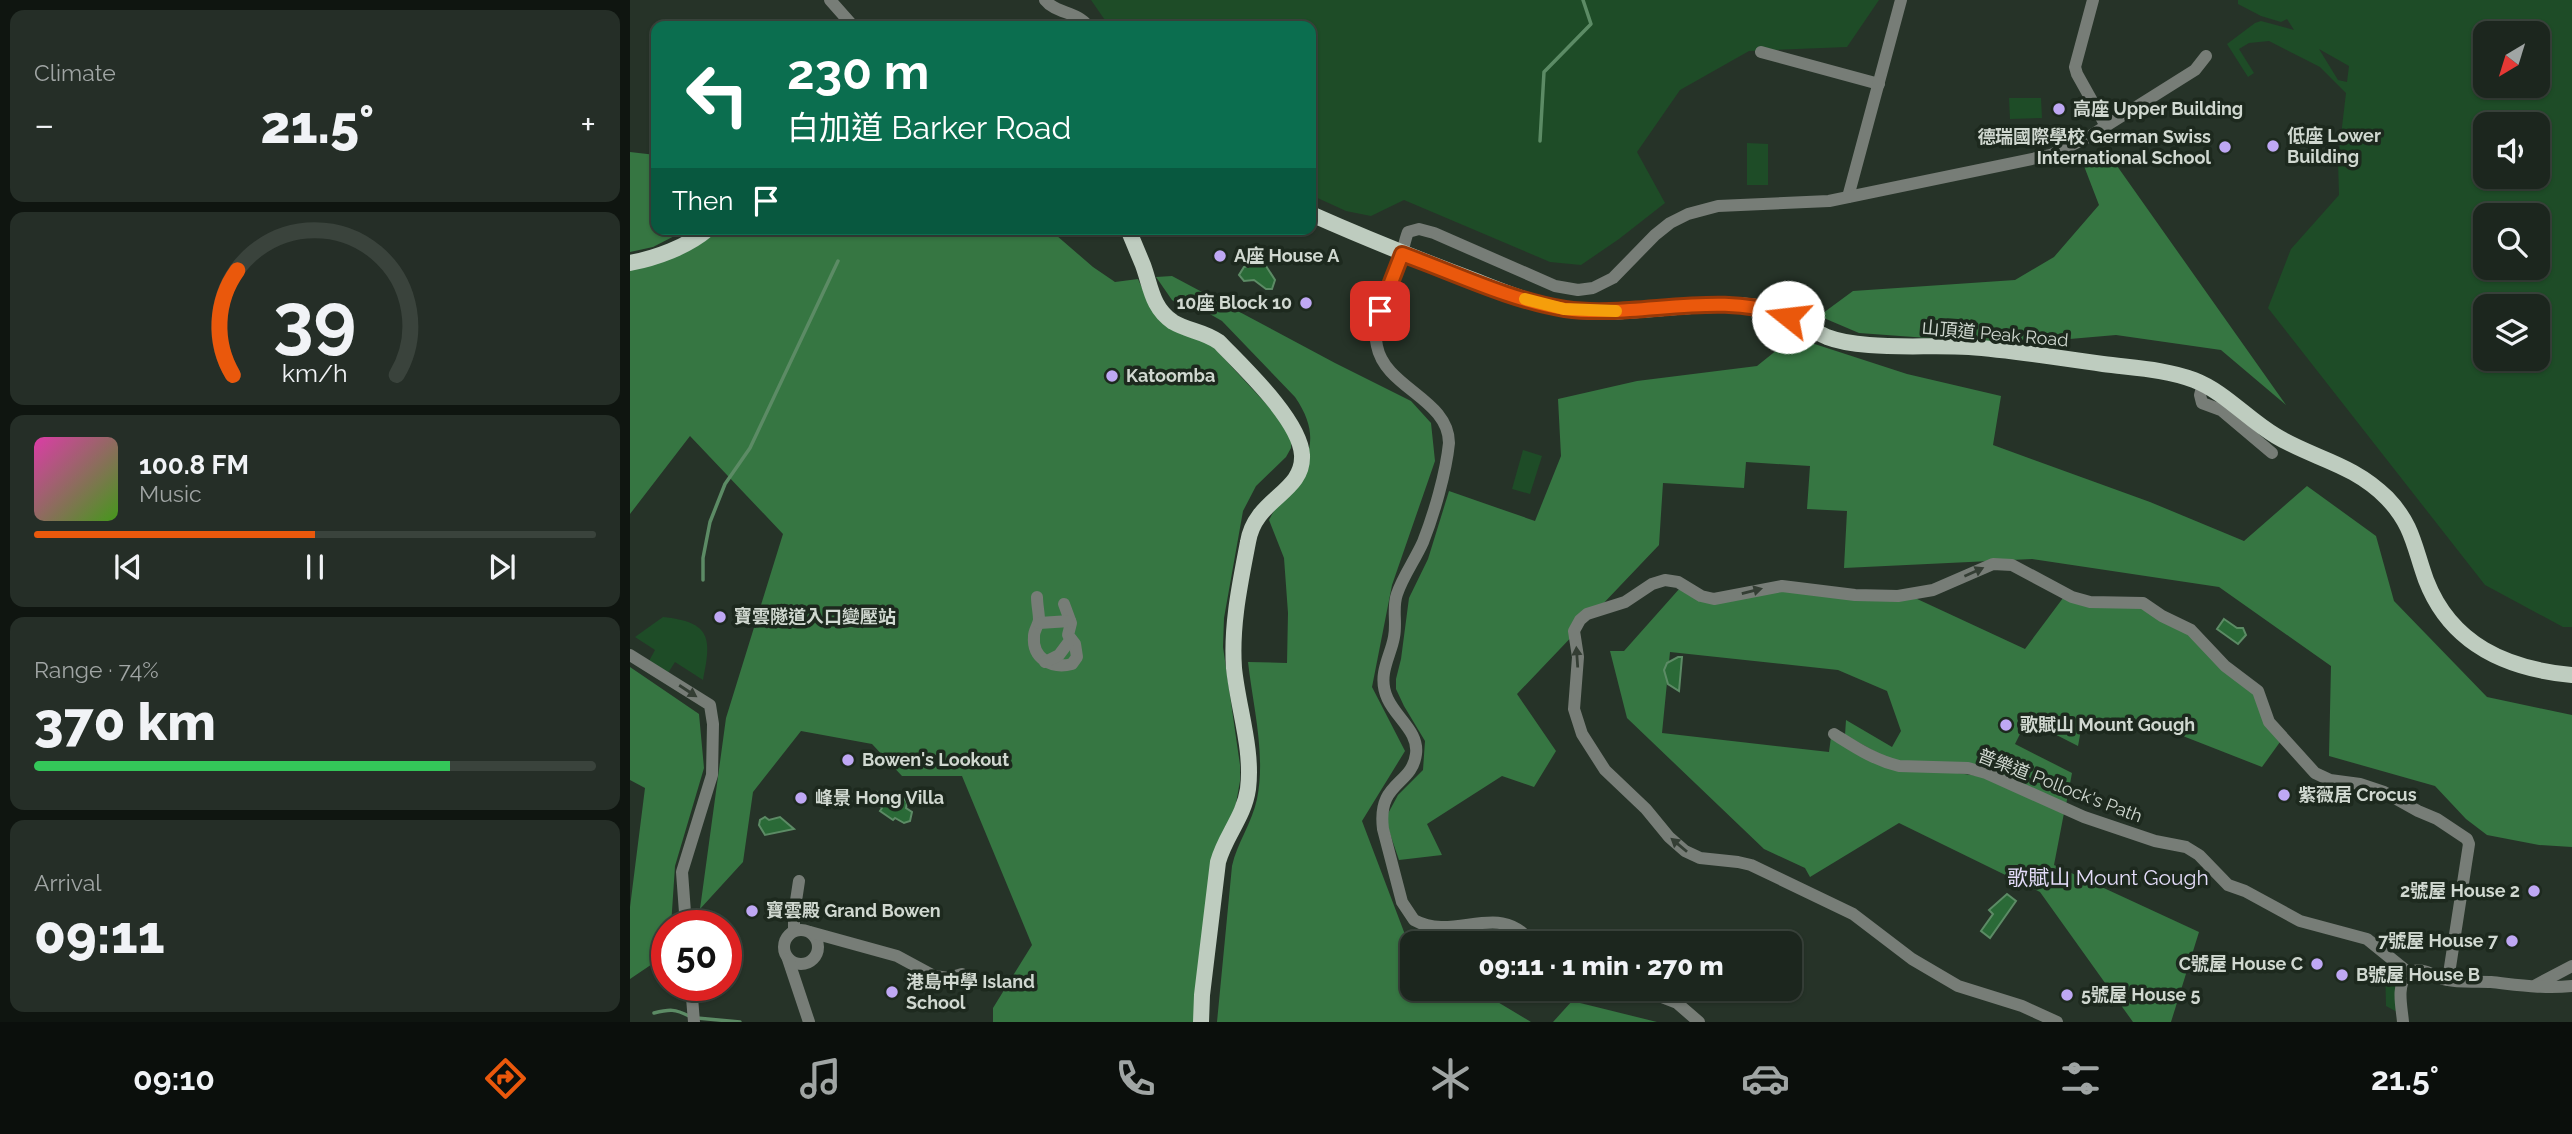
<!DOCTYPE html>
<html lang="en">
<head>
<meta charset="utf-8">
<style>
	:root { --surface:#1c261e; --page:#252e27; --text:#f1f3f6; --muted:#a0a5a4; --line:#3a433c; --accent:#ea580c }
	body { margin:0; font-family:Raleway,"Noto Sans TC",sans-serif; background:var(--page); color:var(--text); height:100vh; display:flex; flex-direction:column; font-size:26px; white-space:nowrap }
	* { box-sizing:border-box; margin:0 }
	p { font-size:23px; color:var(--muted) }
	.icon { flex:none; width:38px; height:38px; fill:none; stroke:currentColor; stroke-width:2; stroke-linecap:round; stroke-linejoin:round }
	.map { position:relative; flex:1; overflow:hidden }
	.panel { display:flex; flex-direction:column; gap:10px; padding:10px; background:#0f1510; width:630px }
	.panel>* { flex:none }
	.guide { position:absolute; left:21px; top:21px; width:665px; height:214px; border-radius:14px; box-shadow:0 2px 5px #0004,0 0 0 2px var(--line); background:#0b6e4f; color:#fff; overflow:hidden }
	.needle { width:46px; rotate:218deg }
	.buttons { position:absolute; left:1843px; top:21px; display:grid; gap:14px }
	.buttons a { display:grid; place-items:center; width:77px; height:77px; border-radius:14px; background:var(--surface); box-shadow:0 2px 5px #0004,0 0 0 2px var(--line); font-size:35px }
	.speed { position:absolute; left:21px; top:910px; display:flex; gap:14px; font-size:35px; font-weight:700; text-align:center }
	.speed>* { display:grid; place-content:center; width:91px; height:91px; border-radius:50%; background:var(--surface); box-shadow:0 2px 5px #0004,0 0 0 2px var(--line); line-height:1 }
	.speed .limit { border:10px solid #d22; background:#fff; color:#111 }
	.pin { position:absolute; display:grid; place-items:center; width:60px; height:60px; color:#fff; margin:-30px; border-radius:14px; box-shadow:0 4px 10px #0006 }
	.me { position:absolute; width:77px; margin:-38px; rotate:286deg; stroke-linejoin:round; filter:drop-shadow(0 0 5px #0008) }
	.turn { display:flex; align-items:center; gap:24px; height:147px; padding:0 21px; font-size:32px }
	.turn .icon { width:91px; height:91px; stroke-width:2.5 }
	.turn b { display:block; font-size:49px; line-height:60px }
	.then { display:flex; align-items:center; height:66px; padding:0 21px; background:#0003; gap:14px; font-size:26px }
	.big { font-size:52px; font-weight:800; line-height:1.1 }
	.panel .tile { flex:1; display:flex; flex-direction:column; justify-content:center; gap:10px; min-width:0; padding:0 24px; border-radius:14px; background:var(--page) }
	.panel .dial { align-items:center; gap:0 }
	.dial svg { height:182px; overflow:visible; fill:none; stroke:var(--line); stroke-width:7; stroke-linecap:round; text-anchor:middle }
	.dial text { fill:var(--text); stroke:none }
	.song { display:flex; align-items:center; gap:21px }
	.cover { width:84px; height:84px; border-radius:10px; background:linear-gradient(135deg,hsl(320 70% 55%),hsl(100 70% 35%)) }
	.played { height:7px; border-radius:4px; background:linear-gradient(90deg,var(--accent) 50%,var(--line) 50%) }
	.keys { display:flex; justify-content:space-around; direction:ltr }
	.heat { display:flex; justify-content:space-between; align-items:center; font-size:38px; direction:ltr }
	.charge { height:10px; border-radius:5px; background:linear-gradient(90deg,#34c759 74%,var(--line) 0) }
	.trip { position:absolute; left:770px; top:931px; width:402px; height:70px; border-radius:14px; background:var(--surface); box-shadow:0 2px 5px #0004,0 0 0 2px var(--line); font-weight:800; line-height:70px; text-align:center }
	.menu { display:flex; height:112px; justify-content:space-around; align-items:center; background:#0b0f0c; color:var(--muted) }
	.menu .icon { width:49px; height:49px }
	.menu .active { color:var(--accent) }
	.menu b { font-size:32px; color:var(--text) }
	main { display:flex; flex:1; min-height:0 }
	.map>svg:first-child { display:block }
	.green { fill:#1e4c27; fill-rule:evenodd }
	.forest { fill:#367642 }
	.water { fill:#2a6a37; stroke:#5c8b65; stroke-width:2 }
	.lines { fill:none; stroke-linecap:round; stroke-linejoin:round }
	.stream { stroke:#5c8b65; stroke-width:3.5 }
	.minor { stroke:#777d77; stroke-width:12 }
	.major { stroke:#beccbf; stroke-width:16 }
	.oneway { fill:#343e34 }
	.route-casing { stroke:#983908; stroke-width:18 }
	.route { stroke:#ea580c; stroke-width:12 }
	.slow { stroke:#f59e0b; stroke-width:12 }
	.poi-dot { fill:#bfa8f4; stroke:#1d291e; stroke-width:2.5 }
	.labels { text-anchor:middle; stroke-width:7; stroke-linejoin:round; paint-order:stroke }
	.poi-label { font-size:18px; font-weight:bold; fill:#d0d8d0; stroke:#1d291e; text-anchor:start }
	.street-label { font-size:18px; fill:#d0d8d0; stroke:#1d291e }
	.quarter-label { font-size:21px; fill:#e4dcf9; stroke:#1d291e }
</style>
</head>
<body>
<main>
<section class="panel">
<div class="tile"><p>Climate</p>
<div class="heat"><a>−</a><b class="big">21.5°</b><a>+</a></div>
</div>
<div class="tile dial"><svg viewBox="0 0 100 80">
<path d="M14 69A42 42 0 1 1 86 69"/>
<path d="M14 69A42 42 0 0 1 16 23" stroke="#ea580c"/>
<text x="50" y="56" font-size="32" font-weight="700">39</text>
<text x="50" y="72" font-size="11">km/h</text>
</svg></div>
<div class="tile">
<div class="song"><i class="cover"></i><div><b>100.8 FM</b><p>Music</p></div></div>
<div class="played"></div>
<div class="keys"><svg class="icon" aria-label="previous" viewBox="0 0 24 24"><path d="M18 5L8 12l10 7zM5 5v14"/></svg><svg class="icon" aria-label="pause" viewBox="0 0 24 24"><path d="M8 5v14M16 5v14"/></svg><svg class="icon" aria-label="next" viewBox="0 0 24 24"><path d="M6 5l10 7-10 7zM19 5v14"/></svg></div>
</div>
<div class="tile"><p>Range · 74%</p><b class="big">370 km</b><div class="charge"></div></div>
<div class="tile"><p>Arrival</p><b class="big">09:11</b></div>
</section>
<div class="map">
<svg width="1942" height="1022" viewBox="0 0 1942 1022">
	<rect width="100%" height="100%" fill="#263328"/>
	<g class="green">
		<path d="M 461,0 L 1249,0 L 1217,47 L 1119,51 L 1050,90 L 1007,152 L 1035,203 L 989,239 L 951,265 L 920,262 L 774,200 L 741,216 L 716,211 L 681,195 L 681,26 L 479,26 Z"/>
		<path d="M 1608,0 L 1942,0 L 1942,627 L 1933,627 L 1855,585 L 1638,308 L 1661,249 L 1709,195 L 1708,161 L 1716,93 L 1690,67 L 1639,41 L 1619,43 L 1609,49 L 1624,73 L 1618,77 L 1597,44 L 1625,23 L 1631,21 L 1664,30 L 1657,19 L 1651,22 L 1631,16 L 1608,4 ZM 1908,33 L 1908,86 L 1855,86 L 1855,33 ZM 1689,49 L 1719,66 L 1717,82 L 1708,80 ZM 1908,124 L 1908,177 L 1855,177 L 1855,124 ZM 1908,215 L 1908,268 L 1855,268 L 1855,215 ZM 1908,306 L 1908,359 L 1855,359 L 1855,306 Z"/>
		<path d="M 1379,98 L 1411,98 L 1412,118 L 1380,119 Z"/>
		<path d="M 1117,143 L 1138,144 L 1138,185 L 1117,185 Z"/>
		<path d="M 893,450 L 912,456 L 900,494 L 882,489 Z"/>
		<path d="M 33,617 C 81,622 82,638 73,680 L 45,662 L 38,673 L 19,661 L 25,650 L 5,637 Z"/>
		<path d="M 1755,961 L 1766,983 L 1769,1013 L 1756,1006 Z"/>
	</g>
	<g class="forest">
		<path d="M 0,152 L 26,155 L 26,229 L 58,229 L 23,247 L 0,252 Z"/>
		<path d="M 1480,156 L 1656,405 L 1591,350 L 1486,335 L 1380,344 L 1229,333 L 1189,316 L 1223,291 L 1385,280 L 1424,257 L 1469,205 L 1454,166 Z"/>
		<path d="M 87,229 L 419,229 L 463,267 L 485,282 L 508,279 L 517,299 L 577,340 L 651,420 L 662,438 L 661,448 L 656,457 L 626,486 L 613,511 L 594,618 L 593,647 L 610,765 L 610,781 L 567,1022 L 363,1022 L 363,1008 L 402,945 L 332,776 L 272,776 L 242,744 L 171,731 L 123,792 L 113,862 L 70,909 L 96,718 L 153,534 L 60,436 L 0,514 L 0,270 C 35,262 59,251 87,229 Z"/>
		<path d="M 542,276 L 705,363 L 781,401 L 801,423 L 805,461 L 762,585 L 742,687 L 775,751 L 732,821 L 782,953 L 782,989 L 855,989 L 851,992 L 901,1022 L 587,1022 L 602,866 C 607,843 622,823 627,799 C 636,755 623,706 618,662 L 657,663 L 658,613 L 654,558 L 639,520 C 663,473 702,451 665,397 L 592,321 L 578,313 L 549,305 L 542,300 L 526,277 Z"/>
		<path d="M 1163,337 L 1277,374 L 1371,396 L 1363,445 L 1520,502 L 1614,541 L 1677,486 L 1746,536 L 1764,601 L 1857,697 L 1942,715 L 1942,847 L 1909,845 L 1857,835 L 1836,819 L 1805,786 L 1699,756 L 1701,666 L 1589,587 L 1402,559 L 1214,568 L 1217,511 L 1177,509 L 1180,466 L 1116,462 L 1114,488 L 1033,483 L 1029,545 L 887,694 L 926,751 L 904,787 L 872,776 L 797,824 L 812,855 L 769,860 L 755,819 L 768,795 L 793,770 L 795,741 L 774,706 L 766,689 L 766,679 L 771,659 L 779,598 L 798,559 L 819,491 L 905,521 L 931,456 L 928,399 L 1007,381 L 1127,366 Z"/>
		<path d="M 1050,588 L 1071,601 L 1143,591 L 1285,598 L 1395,649 L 1433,598 L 1508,607 L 1553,630 L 1625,694 L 1650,742 L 1632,767 L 1512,720 L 1495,733 L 1461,722 L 1451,730 L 1448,746 L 1397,720 L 1385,744 L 1442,773 L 1436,805 L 1358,769 L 1269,762 L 1259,759 L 1215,735 L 1216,720 L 1262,747 L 1271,731 L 1257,691 L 1208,670 L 1040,652 L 1032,733 L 1199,752 L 1201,737 L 1238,760 L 1355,777 L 1434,813 L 1424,865 L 1569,932 L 1541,1022 L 1503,1022 L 1410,892 L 1269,823 L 1180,877 L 1175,868 L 1134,849 L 997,718 L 980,651 L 994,651 Z"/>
		<path d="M 0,667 L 69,714 L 74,768 L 45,866 L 41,926 L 37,926 L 37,954 L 0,979 L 0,907 L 15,788 L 0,780 Z"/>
		<path d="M 942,1001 L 1027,1022 L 923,1022 Z"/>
	</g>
	<g class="water">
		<path d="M 630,264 L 636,266 L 645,280 L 642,289 L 636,289 L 624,280 L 614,281 L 609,275 L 614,267 Z"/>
		<path d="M 1594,619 L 1607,628 L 1613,628 L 1616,635 L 1608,644 L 1587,629 Z"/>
		<path d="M 1048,657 L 1052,657 L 1049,691 L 1038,684 L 1034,670 L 1037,663 Z"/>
		<path d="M 247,792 L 257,795 L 260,793 L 272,795 L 277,803 L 276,808 L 282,812 L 280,821 L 274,823 L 265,818 L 263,820 L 250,811 L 252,808 L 242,799 Z"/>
		<path d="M 135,817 L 139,820 L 150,817 L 164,829 L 135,835 L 129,825 L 130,820 Z"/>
		<path d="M 1377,894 L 1386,901 L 1360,938 L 1351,931 L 1363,914 L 1359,910 Z"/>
	</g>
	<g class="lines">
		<g class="stream">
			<path d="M 910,141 L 914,72 L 961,24 L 953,0"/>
			<path d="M 73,580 L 73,558 L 80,522 L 95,484 L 120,448 L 208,261"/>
			<path d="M 24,1013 C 40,1009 45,1009 59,1016"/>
			<path d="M 67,1018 L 110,1022"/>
		</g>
		<g class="minor">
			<path d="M 200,0 L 223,26"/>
			<path d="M 415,0 C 426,14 447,11 458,26"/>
			<path d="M 1463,0 L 1445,67 L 1447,74 L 1476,126"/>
			<path d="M 1131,52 L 1249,84"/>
			<path d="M 1218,197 L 1271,0"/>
			<path d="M 1573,384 L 1570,395 L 1572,403 L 1591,410 L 1642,453"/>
			<path d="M 407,597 C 407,605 409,613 409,620 C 408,626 404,630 404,636 C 402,659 422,669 442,664 L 447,657 L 445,644 L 438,635 L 441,623 L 434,604"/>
			<path d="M 409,623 L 440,621"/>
			<path d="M 0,655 L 80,705 L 83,724 L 82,775 L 52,872 L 56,926"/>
			<path d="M 415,662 L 429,655 L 441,639"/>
			<path d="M 1204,734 C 1225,747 1244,760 1269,766 L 1338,768 L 1356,773 L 1454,817 L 1525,841 L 1556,847 L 1569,855 L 1598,885 L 1615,891 L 1670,921 L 1737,939 L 1779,973"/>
			<circle cx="171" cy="947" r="17"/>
			<path d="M 164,931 L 164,914 L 169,881"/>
			<path d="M 180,932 L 267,956 L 304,976 L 319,978 L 332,974"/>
			<path d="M 902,943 C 870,899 825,943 784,920 L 772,902 L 753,829 C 747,781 782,786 786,754 C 790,724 748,711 754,673 C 756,660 762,649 764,637 C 767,622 762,608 767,594 C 773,576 785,560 793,542 C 804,514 816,473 819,443 C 819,399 755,388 747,346 C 740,317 761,290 769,263 C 773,253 774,242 778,232 L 789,229 L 804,233 L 925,286 L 948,290 L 963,288 L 983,278 L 1025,235 L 1040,223 L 1058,214 L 1088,206 L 1199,201 L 1421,155 L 1460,136 L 1565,70 L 1576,56"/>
			<path d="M 158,959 L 179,1022"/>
			<path d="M 61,985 L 64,1022"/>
			<path d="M 1906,985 L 1942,966"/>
			<path d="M 1011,989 L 1047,1003 L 1069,1022"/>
			<path d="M 1427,1022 L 1392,1006 L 1328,986 L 1282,959 L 1223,914 L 1121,865 L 1108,862 L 1070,858 L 1055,851 L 1039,837 L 1016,809 L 975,770 L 952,734 L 944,709 L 948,657 L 944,631 L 950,620 L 957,614 L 995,602 L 1022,584 L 1035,580 L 1048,582 L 1071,596 L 1084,599 L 1152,586 L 1225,595 L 1268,596 L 1303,590 L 1363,564 L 1382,565 L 1442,597 L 1460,602 L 1513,603 L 1532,616 L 1561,630 L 1595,666 L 1628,691 L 1639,722 L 1685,773 L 1700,780 L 1730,784 L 1754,792 L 1788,811 L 1807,819 L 1837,839 L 1839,844 L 1818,980"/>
			<path d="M 1773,1022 C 1772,1008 1766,986 1777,975 C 1790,963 1804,977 1817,980 C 1831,983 1847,981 1861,982 C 1889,985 1914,989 1942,986"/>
		</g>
		<g class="major">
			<path d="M 681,214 C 735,238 790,260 846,281 C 874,292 903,304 934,309 C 999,319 1067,297 1133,308 C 1156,312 1176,328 1197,337 C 1210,342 1225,344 1239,345 C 1272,348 1306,345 1339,347 C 1383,350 1428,358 1473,364 C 1503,368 1535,369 1564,380 C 1595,392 1617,419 1646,436 C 1684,459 1722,463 1757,498 C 1783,525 1784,547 1796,580 C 1821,645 1877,669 1942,675"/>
			<path d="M 498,229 C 503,241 508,253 513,265 C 521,287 522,308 543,322 C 558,331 574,331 589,342 C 613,367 670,420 672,455 C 674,493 625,498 618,542 C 610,584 601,625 604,668 C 608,708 623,749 618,789 C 614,817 595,836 588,862 L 572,995 L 571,1022"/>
			<path d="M 0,263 C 26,258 57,247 78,229"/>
		</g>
	</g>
	<defs><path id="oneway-solid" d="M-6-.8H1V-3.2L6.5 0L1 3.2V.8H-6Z" transform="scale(1.75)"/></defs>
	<g class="oneway">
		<use href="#oneway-solid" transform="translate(1344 572) rotate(-24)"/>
		<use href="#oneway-solid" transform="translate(1122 591) rotate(-14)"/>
		<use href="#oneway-solid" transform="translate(947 657) rotate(-94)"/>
		<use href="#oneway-solid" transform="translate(58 691) rotate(33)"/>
		<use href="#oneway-solid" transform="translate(1049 845) rotate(-140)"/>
	</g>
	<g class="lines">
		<defs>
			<path id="route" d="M 750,311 L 772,254 C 822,272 882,301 935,309 C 1006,319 1092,289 1158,317"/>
		</defs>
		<use href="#route" class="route-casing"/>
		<use href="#route" class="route"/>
		<path class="slow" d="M 895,299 L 934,309 L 986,311"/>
	</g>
	<g class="poi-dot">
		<circle cx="1429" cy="109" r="7"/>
		<circle cx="1643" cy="146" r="7"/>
		<circle cx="1595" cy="147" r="7"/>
		<circle cx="590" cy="256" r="7"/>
		<circle cx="676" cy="303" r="7"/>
		<circle cx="482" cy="376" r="7"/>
		<circle cx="90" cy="617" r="7"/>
		<circle cx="1376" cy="725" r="7"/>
		<circle cx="218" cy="760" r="7"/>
		<circle cx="1654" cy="795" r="7"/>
		<circle cx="171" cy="798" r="7"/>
		<circle cx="1904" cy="891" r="7"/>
		<circle cx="122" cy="911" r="7"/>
		<circle cx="1882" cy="941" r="7"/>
		<circle cx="1687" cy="964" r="7"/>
		<circle cx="1712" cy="975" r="7"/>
		<circle cx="262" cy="992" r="7"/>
		<circle cx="1437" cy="995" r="7"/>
	</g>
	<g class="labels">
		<g class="poi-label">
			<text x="1443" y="115">高座 Upper Building</text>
			<text x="1657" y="142">低座 Lower<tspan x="1657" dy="21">Building</tspan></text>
			<text x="1581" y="143" text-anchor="end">德瑞國際學校 German Swiss<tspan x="1581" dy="21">International School</tspan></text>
			<text x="604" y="262">A座 House A</text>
			<text x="662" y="309" text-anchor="end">10座 Block 10</text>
			<text x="496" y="382">Katoomba</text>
			<text x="104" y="623">寶雲隧道入口變壓站</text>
			<text x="1390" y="731">歌賦山 Mount Gough</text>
			<text x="232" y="766">Bowen's Lookout</text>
			<text x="1668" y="801">紫薇居 Crocus</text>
			<text x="185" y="804">峰景 Hong Villa</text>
			<text x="1890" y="897" text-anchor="end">2號屋 House 2</text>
			<text x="136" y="917">寶雲殿 Grand Bowen</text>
			<text x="1868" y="947" text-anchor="end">7號屋 House 7</text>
			<text x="1673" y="970" text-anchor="end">C號屋 House C</text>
			<text x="1726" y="981">B號屋 House B</text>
			<text x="276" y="988">港島中學 Island<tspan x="276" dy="21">School</tspan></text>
			<text x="1451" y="1001">5號屋 House 5</text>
		</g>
		<g class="street-label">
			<text transform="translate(1365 334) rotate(5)" y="6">山頂道 Peak Road</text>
			<text transform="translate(1430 786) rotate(21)" y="6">普樂道 Pollock's Path</text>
		</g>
		<g class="quarter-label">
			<text x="1478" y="885">歌賦山 Mount Gough</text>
		</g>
	</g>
</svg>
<div class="buttons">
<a><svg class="needle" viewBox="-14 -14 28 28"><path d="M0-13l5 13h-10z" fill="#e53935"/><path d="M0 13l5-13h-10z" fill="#a0a5a4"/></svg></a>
<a><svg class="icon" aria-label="sound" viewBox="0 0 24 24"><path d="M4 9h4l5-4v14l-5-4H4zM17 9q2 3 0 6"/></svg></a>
<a><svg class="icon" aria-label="search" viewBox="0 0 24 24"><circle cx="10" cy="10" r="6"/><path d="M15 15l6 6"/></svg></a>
<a><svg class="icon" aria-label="layers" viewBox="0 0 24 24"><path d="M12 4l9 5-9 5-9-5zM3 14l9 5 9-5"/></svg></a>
</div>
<div class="speed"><div class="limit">50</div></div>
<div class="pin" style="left:750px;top:311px;background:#d93025"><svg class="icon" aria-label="arrive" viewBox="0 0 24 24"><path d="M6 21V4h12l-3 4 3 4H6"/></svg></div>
<svg class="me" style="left:1158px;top:317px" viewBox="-20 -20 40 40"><circle r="19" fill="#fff"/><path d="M0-13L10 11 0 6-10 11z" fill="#ea580c"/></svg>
<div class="trip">09:11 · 1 min · 270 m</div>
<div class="guide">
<div class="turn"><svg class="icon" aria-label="left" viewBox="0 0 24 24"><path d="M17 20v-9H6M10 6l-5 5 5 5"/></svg><div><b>230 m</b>白加道 Barker Road</div></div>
<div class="then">Then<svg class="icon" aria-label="arrive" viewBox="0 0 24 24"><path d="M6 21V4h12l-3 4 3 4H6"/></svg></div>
</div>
</div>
</main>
<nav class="menu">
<b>09:10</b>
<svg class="icon active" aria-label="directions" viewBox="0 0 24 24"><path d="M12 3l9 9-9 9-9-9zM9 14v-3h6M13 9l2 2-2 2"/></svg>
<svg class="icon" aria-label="music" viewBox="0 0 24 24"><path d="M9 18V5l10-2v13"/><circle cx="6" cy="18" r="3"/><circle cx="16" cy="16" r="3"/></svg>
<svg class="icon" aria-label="phone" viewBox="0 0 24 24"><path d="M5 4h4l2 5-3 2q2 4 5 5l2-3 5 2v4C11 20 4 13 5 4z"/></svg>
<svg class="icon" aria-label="climate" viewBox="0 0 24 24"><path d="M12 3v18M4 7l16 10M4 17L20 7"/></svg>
<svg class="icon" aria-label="car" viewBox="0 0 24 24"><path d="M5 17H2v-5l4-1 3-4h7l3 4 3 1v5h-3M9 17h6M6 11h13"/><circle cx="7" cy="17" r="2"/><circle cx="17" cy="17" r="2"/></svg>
<svg class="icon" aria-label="filters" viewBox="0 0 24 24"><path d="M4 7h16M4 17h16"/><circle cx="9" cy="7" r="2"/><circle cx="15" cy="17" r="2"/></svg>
<b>21.5°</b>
</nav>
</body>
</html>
